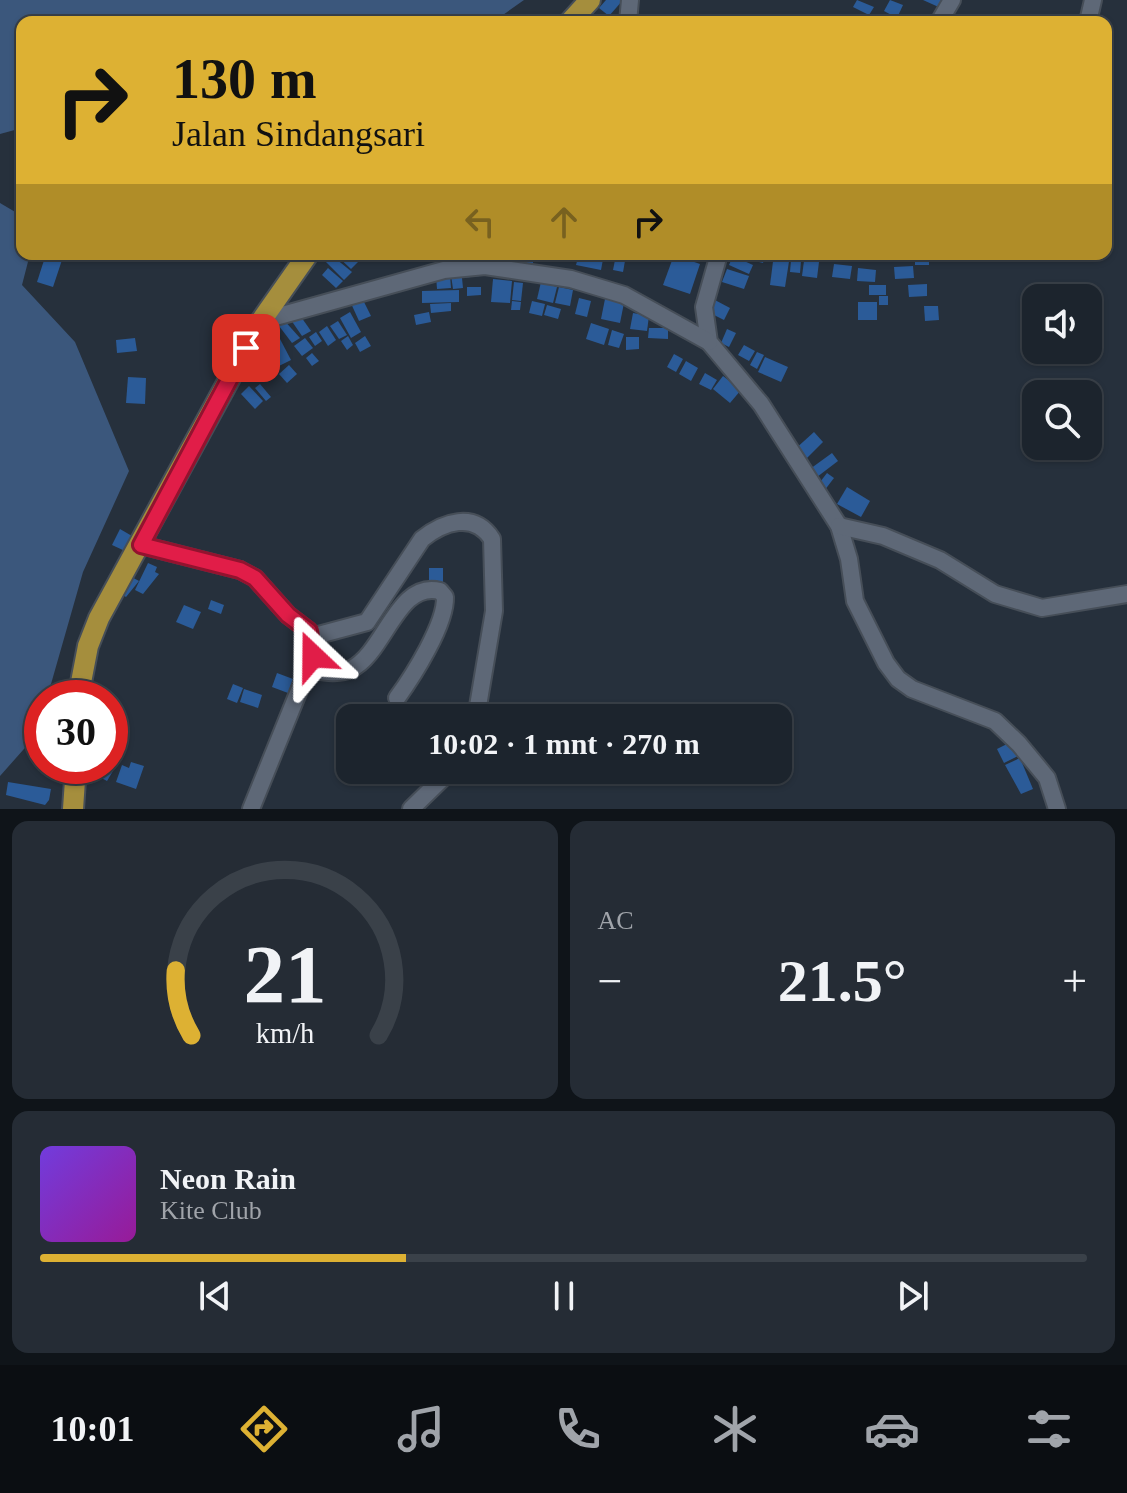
<!DOCTYPE html>
<html lang="id">
<head>
<meta charset="utf-8">
<style>
	:root { --surface:#1c242d; --page:#252c35; --text:#f1f3f6; --muted:#a0a4aa; --line:#3a4149; --accent:#ddb133 }
	body { margin:0; font-family:Georgia,serif; background:var(--page); color:var(--text); height:100vh; display:flex; flex-direction:column; font-size:30px; white-space:nowrap }
	* { box-sizing:border-box; margin:0 }
	p { font-size:26px; color:var(--muted) }
	.icon { flex:none; width:44px; height:44px; fill:none; stroke:currentColor; stroke-width:2; stroke-linecap:round; stroke-linejoin:round }
	.map { position:relative; height:809px; overflow:hidden }
	.sheet { display:flex; flex-direction:column; gap:12px; padding:12px; background:#0f1419; flex:1 }
	.sheet>* { flex:none }
	.banner { position:absolute; left:16px; top:16px; width:1096px; height:244px; border-radius:16px; box-shadow:0 2px 6px #0004,0 0 0 2px var(--line); background:#ddb133; color:#111; overflow:hidden }
	.fabs { position:absolute; left:1022px; top:284px; display:grid; gap:16px }
	.fabs a { display:grid; place-items:center; width:80px; height:80px; border-radius:16px; background:var(--surface); box-shadow:0 2px 6px #0004,0 0 0 2px var(--line); font-size:40px }
	.speed { position:absolute; left:24px; top:680px; display:flex; gap:16px; font-size:40px; font-weight:700; text-align:center }
	.speed>* { display:grid; place-content:center; width:104px; height:104px; border-radius:50%; background:var(--surface); box-shadow:0 2px 6px #0004,0 0 0 2px var(--line); line-height:1 }
	.speed .limit { border:12px solid #d22; background:#fff; color:#111 }
	.pin { position:absolute; display:grid; place-items:center; width:68px; height:68px; color:#fff; margin:-34px; border-radius:16px; box-shadow:0 4px 12px #0006 }
	.me { position:absolute; width:88px; margin:-44px; rotate:337deg; stroke-linejoin:round; filter:drop-shadow(0 0 6px #0008) }
	.turn { display:flex; align-items:center; gap:28px; height:168px; padding:0 24px; font-size:36px }
	.turn .icon { width:104px; height:104px; stroke-width:2.5 }
	.turn b { display:block; font-size:56px; line-height:68px }
	.lanes { display:flex; align-items:center; height:76px; padding:0 24px; background:#0003; justify-content:center; gap:40px; direction:ltr }
	.lanes .off { opacity:.35 }
	.big { font-size:60px; font-weight:800; line-height:1.1 }
	.sheet .widget { flex:1; display:flex; flex-direction:column; justify-content:center; gap:12px; min-width:0; padding:0 28px; border-radius:16px; background:var(--page) }
	.sheet .dial { align-items:center; gap:0 }
	.dial svg { height:208px; overflow:visible; fill:none; stroke:var(--line); stroke-width:7; stroke-linecap:round; text-anchor:middle }
	.dial text { fill:var(--text); stroke:none }
	.song { display:flex; align-items:center; gap:24px }
	.cover { width:96px; height:96px; border-radius:12px; background:linear-gradient(135deg,hsl(260 70% 55%),hsl(300 70% 35%)) }
	.played { height:8px; border-radius:4px; background:linear-gradient(90deg,var(--accent) 35%,var(--line) 35%) }
	.keys { display:flex; justify-content:space-around; direction:ltr }
	.heat { display:flex; justify-content:space-between; align-items:center; font-size:44px; direction:ltr }
	.sheet .tiles { flex:1; display:grid; gap:12px; grid-template-columns:1fr 1fr }
	.widget:last-child { grid-column:span 2 }
	.trip { position:absolute; left:336px; top:704px; width:456px; height:80px; border-radius:16px; background:var(--surface); box-shadow:0 2px 6px #0004,0 0 0 2px var(--line); font-weight:800; line-height:80px; text-align:center }
	.tabs { display:flex; height:128px; justify-content:space-around; align-items:center; background:#0b0e12; color:var(--muted) }
	.tabs .icon { width:56px; height:56px }
	.tabs .active { color:var(--accent) }
	.tabs b { font-size:36px; color:var(--text) }
	.map>svg:first-child { display:block }
	.green { fill:#3b577c }
	.building { fill:#2b5b98 }
	.lines { fill:none; stroke-linecap:round; stroke-linejoin:round }
	.minor-casing { stroke:#464e58; stroke-width:20 }
	.major-casing { stroke:#464e58; stroke-width:24 }
	.minor { stroke:#5e6877; stroke-width:16 }
	.major { stroke:#a58e3d; stroke-width:20 }
	.route-casing { stroke:#92132f; stroke-width:20 }
	.route { stroke:#e11d48; stroke-width:14 }
</style>
</head>
<body>
<div class="map">
<svg width="1127" height="809" viewBox="0 0 1127 809">
	<rect width="100%" height="100%" fill="#26303c"/>
	<g class="green">
		<path d="M 0,0 L 524,0 L 493,22 L 22,22 L 22,128 L 0,134 Z"/>
		<path d="M 0,203 L 22,216 L 22,254 L 30,254 L 22,285 L 75,342 L 129,471 L 83,572 L 47,698 L 42,698 L 39,732 L 0,776 Z"/>
	</g>
	<g class="building">
		<path d="M 606,0 L 623,0 L 609,16 L 599,8 Z"/>
		<path d="M 857,0 L 874,7 L 869,15 L 853,7 Z"/>
		<path d="M 890,0 L 903,5 L 897,18 L 884,11 Z"/>
		<path d="M 923,0 L 946,0 L 943,9 Z"/>
		<path d="M 542,14 L 548,22 L 530,22 Z"/>
		<path d="M 46,254 L 62,260 L 53,287 L 37,282 Z"/>
		<path d="M 330,254 L 352,272 L 344,280 L 324,260 Z"/>
		<path d="M 335,254 L 353,254 L 360,260 L 351,269 Z"/>
		<path d="M 579,254 L 604,254 L 601,270 L 576,265 Z"/>
		<path d="M 616,254 L 634,254 L 632,261 L 616,257 Z"/>
		<path d="M 757,254 L 765,254 L 763,263 L 755,261 Z"/>
		<path d="M 774,254 L 790,255 L 785,287 L 770,285 Z"/>
		<path d="M 674,255 L 700,264 L 690,294 L 663,285 Z"/>
		<rect x="915" y="255" width="14" height="10"/>
		<path d="M 522,256 L 533,256 L 533,267 L 521,267 Z"/>
		<path d="M 733,256 L 753,265 L 749,274 L 729,265 Z"/>
		<path d="M 615,260 L 625,261 L 623,272 L 613,270 Z"/>
		<path d="M 791,260 L 801,261 L 800,273 L 790,272 Z"/>
		<path d="M 804,261 L 819,262 L 817,278 L 802,276 Z"/>
		<path d="M 834,264 L 852,266 L 850,279 L 832,277 Z"/>
		<path d="M 913,266 L 914,278 L 895,279 L 894,267 Z"/>
		<path d="M 479,267 L 480,276 L 462,278 L 463,288 L 453,289 L 451,275 Z"/>
		<path d="M 328,268 L 343,281 L 336,288 L 322,275 Z"/>
		<path d="M 858,268 L 876,270 L 875,282 L 857,281 Z"/>
		<path d="M 727,269 L 749,276 L 744,289 L 722,282 Z"/>
		<path d="M 450,275 L 451,288 L 437,289 L 436,276 Z"/>
		<path d="M 493,279 L 512,281 L 510,303 L 491,302 Z"/>
		<path d="M 514,282 L 523,283 L 521,301 L 512,300 Z"/>
		<path d="M 541,282 L 557,287 L 553,303 L 537,299 Z"/>
		<path d="M 927,284 L 927,296 L 909,297 L 908,285 Z"/>
		<rect x="869" y="285" width="17" height="10"/>
		<path d="M 467,287 L 481,287 L 481,295 L 467,296 Z"/>
		<path d="M 559,287 L 573,290 L 570,306 L 555,303 Z"/>
		<path d="M 459,290 L 459,302 L 422,303 L 422,291 Z"/>
		<path d="M 360,294 L 371,316 L 359,321 L 349,299 Z"/>
		<rect x="879" y="296" width="9" height="9"/>
		<path d="M 579,298 L 591,301 L 587,317 L 575,314 Z"/>
		<path d="M 605,299 L 624,303 L 620,323 L 601,319 Z"/>
		<path d="M 713,299 L 730,308 L 724,320 L 706,311 Z"/>
		<path d="M 512,301 L 521,302 L 520,310 L 511,310 Z"/>
		<path d="M 532,301 L 545,304 L 542,316 L 529,313 Z"/>
		<rect x="858" y="302" width="19" height="18"/>
		<path d="M 451,303 L 451,311 L 431,313 L 430,304 Z"/>
		<path d="M 547,305 L 561,309 L 558,319 L 544,315 Z"/>
		<path d="M 924,306 L 938,306 L 939,320 L 925,321 Z"/>
		<path d="M 350,312 L 361,332 L 351,338 L 340,318 Z"/>
		<path d="M 429,312 L 431,322 L 416,325 L 414,315 Z"/>
		<path d="M 633,313 L 649,316 L 647,331 L 630,329 Z"/>
		<path d="M 299,314 L 311,331 L 302,336 L 291,320 Z"/>
		<path d="M 282,318 L 300,338 L 292,343 L 276,322 Z"/>
		<path d="M 338,321 L 347,335 L 339,339 L 330,326 Z"/>
		<path d="M 591,323 L 609,329 L 604,345 L 586,339 Z"/>
		<path d="M 327,326 L 336,340 L 328,346 L 319,332 Z"/>
		<path d="M 649,328 L 668,328 L 668,339 L 648,338 Z"/>
		<path d="M 727,329 L 736,333 L 729,347 L 721,343 Z"/>
		<path d="M 612,330 L 624,334 L 619,348 L 608,345 Z"/>
		<path d="M 316,332 L 322,341 L 315,346 L 309,337 Z"/>
		<path d="M 348,336 L 353,345 L 347,350 L 341,341 Z"/>
		<path d="M 365,336 L 371,346 L 360,352 L 355,343 Z"/>
		<path d="M 626,337 L 639,337 L 639,349 L 626,350 Z"/>
		<path d="M 135,338 L 137,351 L 117,353 L 116,340 Z"/>
		<path d="M 305,338 L 313,348 L 302,356 L 294,346 Z"/>
		<path d="M 280,339 L 291,360 L 277,367 L 267,346 Z"/>
		<path d="M 744,345 L 755,351 L 749,361 L 738,355 Z"/>
		<path d="M 757,352 L 764,355 L 757,369 L 750,365 Z"/>
		<path d="M 312,353 L 319,361 L 312,366 L 306,358 Z"/>
		<path d="M 674,354 L 683,359 L 676,372 L 667,367 Z"/>
		<path d="M 765,357 L 788,367 L 781,382 L 758,372 Z"/>
		<path d="M 686,361 L 698,368 L 691,381 L 679,374 Z"/>
		<path d="M 289,365 L 297,374 L 287,383 L 279,374 Z"/>
		<path d="M 705,373 L 717,380 L 711,390 L 699,384 Z"/>
		<path d="M 723,376 L 741,390 L 730,403 L 713,389 Z"/>
		<path d="M 128,377 L 146,378 L 145,404 L 126,403 Z"/>
		<path d="M 260,384 L 271,397 L 266,401 L 255,388 Z"/>
		<path d="M 249,386 L 263,401 L 255,409 L 241,394 Z"/>
		<path d="M 814,432 L 823,442 L 803,462 L 793,451 Z"/>
		<path d="M 832,453 L 838,461 L 817,477 L 810,469 Z"/>
		<path d="M 827,473 L 834,478 L 824,491 L 817,486 Z"/>
		<path d="M 847,487 L 870,501 L 861,517 L 837,504 Z"/>
		<path d="M 120,529 L 132,536 L 125,551 L 112,545 Z"/>
		<path d="M 148,563 L 157,567 L 155,572 L 159,574 L 143,594 L 135,590 Z"/>
		<rect x="429" y="568" width="14" height="20"/>
		<path d="M 128,575 L 139,581 L 126,597 L 118,592 Z"/>
		<path d="M 211,600 L 224,605 L 221,614 L 208,609 Z"/>
		<path d="M 184,605 L 201,612 L 193,629 L 176,622 Z"/>
		<path d="M 277,673 L 293,679 L 288,693 L 272,687 Z"/>
		<path d="M 233,684 L 243,688 L 237,703 L 227,699 Z"/>
		<path d="M 244,689 L 262,695 L 258,708 L 240,702 Z"/>
		<path d="M 1013,741 L 1020,755 L 1004,763 L 997,749 Z"/>
		<path d="M 1020,758 L 1033,789 L 1021,794 L 1005,765 Z"/>
		<path d="M 131,762 L 144,766 L 136,789 L 116,782 L 122,765 L 129,768 Z"/>
		<path d="M 91,766 L 103,766 L 113,771 L 107,781 L 88,771 Z"/>
		<path d="M 8,782 L 51,789 L 49,800 L 45,805 L 6,795 Z"/>
	</g>
	<g class="lines">
		<defs>
			<g id="minor">
				<path d="M 628,22 L 630,0"/>
				<path d="M 939,22 L 952,0"/>
				<path d="M 1088,22 L 1093,0"/>
				<path d="M 719,254 L 704,307 L 709,342 L 761,404 L 839,526 L 849,559 L 855,601 L 886,663 L 898,679 L 912,689 L 995,721 L 1019,744 L 1047,778 L 1057,809"/>
				<path d="M 261,321 L 444,270 L 485,266 L 571,279 L 624,295 L 709,342"/>
				<path d="M 839,526 L 883,536 L 940,560 L 995,594 L 1042,608 L 1127,594"/>
				<path d="M 141,545 L 240,570 L 255,578 L 288,615 L 309,631 L 313,656 L 251,809"/>
				<path d="M 311,637 L 367,622 L 422,539 C 443,522 474,511 492,539 L 494,611 L 476,718"/>
				<path d="M 308,669 C 321,671 338,675 351,669 C 385,653 397,580 440,591 L 445,597 C 446,624 413,676 397,698"/>
				<path d="M 411,809 L 451,770"/>
			</g>
			<g id="major">
				<path d="M 570,22 L 590,0"/>
				<path d="M 78,698 L 88,646 L 99,618 L 261,321 L 308,254"/>
				<path d="M 73,809 L 76,766"/>
			</g>
		</defs>
		<use href="#minor" class="minor-casing"/>
		<use href="#major" class="major-casing"/>
		<use href="#minor" class="minor"/>
		<use href="#major" class="major"/>
	</g>
	<g class="lines">
		<defs>
			<path id="route" d="M 246,348 L 141,545 L 240,570 L 255,578 L 288,615 L 309,631 L 313,656"/>
		</defs>
		<use href="#route" class="route-casing"/>
		<use href="#route" class="route"/>
	</g>
</svg>
<div class="fabs">
<a><svg class="icon" aria-label="sound" viewBox="0 0 24 24"><path d="M4 9h4l5-4v14l-5-4H4zM17 9q2 3 0 6"/></svg></a>
<a><svg class="icon" aria-label="search" viewBox="0 0 24 24"><circle cx="10" cy="10" r="6"/><path d="M15 15l6 6"/></svg></a>
</div>
<div class="speed"><div class="limit">30</div></div>
<div class="pin" style="left:246px;top:348px;background:#d93025"><svg class="icon" aria-label="arrive" viewBox="0 0 24 24"><path d="M6 21V4h12l-3 4 3 4H6"/></svg></div>
<svg class="me" style="left:313px;top:656px" viewBox="-20 -20 40 40"><path d="M0-17L14 15 0 8-14 15z" fill="#e11d48" stroke="#fff" stroke-width="4"/></svg>
<div class="trip">10:02 · 1 mnt · 270 m</div>
<div class="banner">
<div class="turn"><svg class="icon" aria-label="right" viewBox="0 0 24 24"><path d="M7 20v-9h11M14 6l5 5-5 5"/></svg><div><b>130 m</b>Jalan Sindangsari</div></div>
<div class="lanes"><svg class="icon off" aria-label="left" viewBox="0 0 24 24"><path d="M17 20v-9H6M10 6l-5 5 5 5"/></svg><svg class="icon off" aria-label="ahead" viewBox="0 0 24 24"><path d="M12 20V5M6 11l6-6 6 6"/></svg><svg class="icon" aria-label="right" viewBox="0 0 24 24"><path d="M7 20v-9h11M14 6l5 5-5 5"/></svg></div>
</div>
</div>
<section class="sheet">
<div class="tiles">
<div class="widget dial"><svg viewBox="0 0 100 80">
<path d="M14 69A42 42 0 1 1 86 69"/>
<path d="M14 69A42 42 0 0 1 8 44" stroke="#ddb133"/>
<text x="50" y="56" font-size="32" font-weight="700">21</text>
<text x="50" y="72" font-size="11">km/h</text>
</svg></div>
<div class="widget"><p>AC</p>
<div class="heat"><a>−</a><b class="big">21.5°</b><a>+</a></div>
</div>
<div class="widget">
<div class="song"><i class="cover"></i><div><b>Neon Rain</b><p>Kite Club</p></div></div>
<div class="played"></div>
<div class="keys"><svg class="icon" aria-label="previous" viewBox="0 0 24 24"><path d="M18 5L8 12l10 7zM5 5v14"/></svg><svg class="icon" aria-label="pause" viewBox="0 0 24 24"><path d="M8 5v14M16 5v14"/></svg><svg class="icon" aria-label="next" viewBox="0 0 24 24"><path d="M6 5l10 7-10 7zM19 5v14"/></svg></div>
</div>
</div>
</section>
<nav class="tabs">
<b>10:01</b>
<svg class="icon active" aria-label="directions" viewBox="0 0 24 24"><path d="M12 3l9 9-9 9-9-9zM9 14v-3h6M13 9l2 2-2 2"/></svg>
<svg class="icon" aria-label="music" viewBox="0 0 24 24"><path d="M9 18V5l10-2v13"/><circle cx="6" cy="18" r="3"/><circle cx="16" cy="16" r="3"/></svg>
<svg class="icon" aria-label="phone" viewBox="0 0 24 24"><path d="M5 4h4l2 5-3 2q2 4 5 5l2-3 5 2v4C11 20 4 13 5 4z"/></svg>
<svg class="icon" aria-label="climate" viewBox="0 0 24 24"><path d="M12 3v18M4 7l16 10M4 17L20 7"/></svg>
<svg class="icon" aria-label="car" viewBox="0 0 24 24"><path d="M5 17H2v-5l4-1 3-4h7l3 4 3 1v5h-3M9 17h6M6 11h13"/><circle cx="7" cy="17" r="2"/><circle cx="17" cy="17" r="2"/></svg>
<svg class="icon" aria-label="filters" viewBox="0 0 24 24"><path d="M4 7h16M4 17h16"/><circle cx="9" cy="7" r="2"/><circle cx="15" cy="17" r="2"/></svg>
</nav>
</body>
</html>
